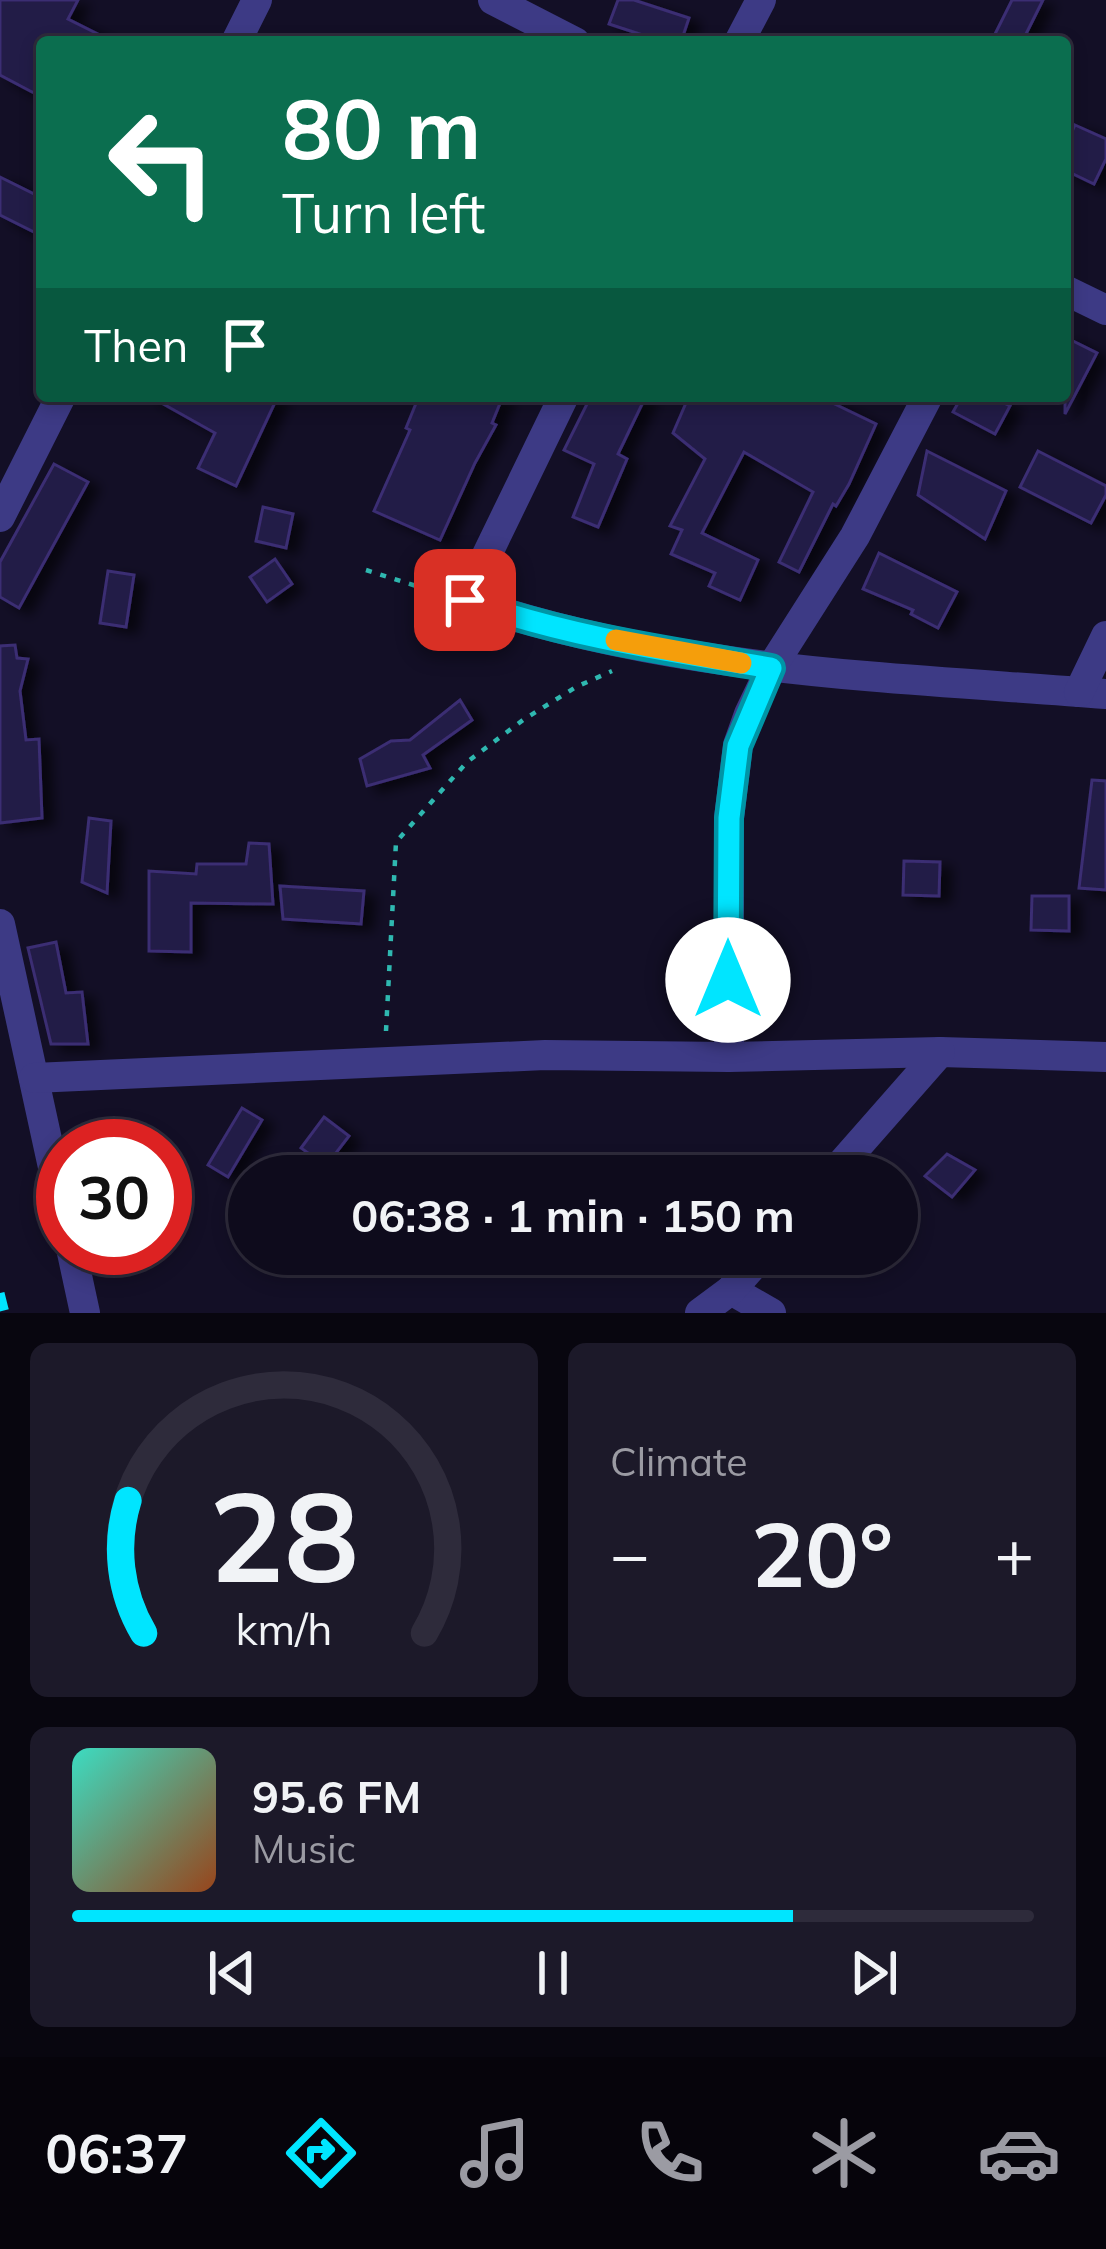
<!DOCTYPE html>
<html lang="en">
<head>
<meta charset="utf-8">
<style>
	:root { --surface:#0e0b1c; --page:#1c1929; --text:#f1f3f6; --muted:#9b9ba3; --line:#2e2b3b; --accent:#00e5ff }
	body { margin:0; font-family:Mulish,sans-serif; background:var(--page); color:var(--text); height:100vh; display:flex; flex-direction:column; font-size:45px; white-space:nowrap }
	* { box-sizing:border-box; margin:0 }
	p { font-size:39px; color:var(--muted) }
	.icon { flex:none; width:66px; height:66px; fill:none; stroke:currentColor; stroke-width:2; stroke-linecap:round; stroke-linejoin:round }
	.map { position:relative; height:1313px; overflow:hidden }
	.panel { display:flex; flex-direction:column; gap:30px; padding:30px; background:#08060f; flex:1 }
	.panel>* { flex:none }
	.banner { position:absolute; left:36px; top:36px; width:1035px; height:366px; border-radius:12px; box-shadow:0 6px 18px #0003,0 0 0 3px var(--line); background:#0b6e4f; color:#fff; overflow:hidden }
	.speed { position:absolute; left:36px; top:1119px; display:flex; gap:24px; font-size:60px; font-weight:700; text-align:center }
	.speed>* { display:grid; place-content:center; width:156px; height:156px; border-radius:50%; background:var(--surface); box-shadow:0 6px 18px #0003,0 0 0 3px var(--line); line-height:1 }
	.speed .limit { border:18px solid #d22; background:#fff; color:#111 }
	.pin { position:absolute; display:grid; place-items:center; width:102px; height:102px; color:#fff; margin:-51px; border-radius:24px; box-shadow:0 6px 18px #0006 }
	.me { position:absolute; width:132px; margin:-66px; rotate:0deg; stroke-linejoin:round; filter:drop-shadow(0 0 9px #0008) }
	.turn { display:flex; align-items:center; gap:42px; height:252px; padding:0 48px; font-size:54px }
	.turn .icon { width:156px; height:156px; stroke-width:2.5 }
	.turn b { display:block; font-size:84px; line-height:102px }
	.then { display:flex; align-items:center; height:114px; padding:0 48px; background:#0003; gap:24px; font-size:45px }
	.big { font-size:90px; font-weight:700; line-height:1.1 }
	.panel .widget { flex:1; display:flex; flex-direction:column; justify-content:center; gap:18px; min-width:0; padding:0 42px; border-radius:18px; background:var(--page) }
	.panel .dial { align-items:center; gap:0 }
	.dial svg { height:312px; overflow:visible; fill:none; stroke:var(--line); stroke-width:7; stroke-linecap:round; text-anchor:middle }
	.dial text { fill:var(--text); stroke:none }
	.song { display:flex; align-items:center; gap:36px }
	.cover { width:144px; height:144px; border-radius:18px; background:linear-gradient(135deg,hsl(170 70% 55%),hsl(20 70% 35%)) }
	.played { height:12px; border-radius:6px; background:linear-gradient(90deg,var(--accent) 75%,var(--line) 75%) }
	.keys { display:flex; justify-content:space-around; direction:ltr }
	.heat { display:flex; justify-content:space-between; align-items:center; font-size:66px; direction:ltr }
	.panel .tiles { flex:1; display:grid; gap:30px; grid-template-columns:1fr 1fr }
	.widget:last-child { grid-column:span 2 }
	.trip { position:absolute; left:228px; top:1155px; width:690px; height:120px; border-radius:60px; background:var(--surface); box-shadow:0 6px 18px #0003,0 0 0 3px var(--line); font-weight:700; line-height:120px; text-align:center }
	.dock { display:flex; height:192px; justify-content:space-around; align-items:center; background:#06040b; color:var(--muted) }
	.dock .icon { width:84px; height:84px }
	.dock .on { color:var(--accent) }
	.dock b { font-size:54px; color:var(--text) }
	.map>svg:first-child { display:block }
	.building { fill:#241b47; stroke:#3b2d73; stroke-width:3; filter:url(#shadow) }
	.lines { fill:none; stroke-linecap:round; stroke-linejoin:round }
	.path { stroke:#2fb8b0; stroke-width:4.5; stroke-dasharray:6 9; stroke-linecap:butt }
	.minor { stroke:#3d3a85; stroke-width:30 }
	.rail { stroke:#00e5ff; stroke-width:9; stroke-dasharray:18 15; stroke-linecap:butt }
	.route-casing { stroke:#0095a6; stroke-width:30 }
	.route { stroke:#00e5ff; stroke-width:21 }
	.slow { stroke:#f59e0b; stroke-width:21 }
</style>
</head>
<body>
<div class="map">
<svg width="1106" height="1313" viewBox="0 0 1106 1313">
	<defs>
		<filter id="shadow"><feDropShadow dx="11" dy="6" stdDeviation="6" flood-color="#0009"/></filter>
	</defs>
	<rect width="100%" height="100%" fill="#130f26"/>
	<g class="building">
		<path d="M 0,0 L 78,0 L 68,19 L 114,42 L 42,42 L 42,96 L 32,92 L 0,75 Z"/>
		<path d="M 618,0 L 634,0 L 689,18 L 681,42 L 664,42 L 609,24 Z"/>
		<path d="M 1012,0 L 1043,0 L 1022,42 L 991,42 Z"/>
		<path d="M 1075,125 L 1106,139 L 1106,159 L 1094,184 L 1065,170 L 1065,147 Z"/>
		<path d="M 0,177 L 42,198 L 42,236 L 0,215 Z"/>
		<path d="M 1065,337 L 1097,353 L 1065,414 Z"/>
		<path d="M 149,396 L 278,396 L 236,486 L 198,468 L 215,433 Z"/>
		<path d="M 419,396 L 503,396 L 492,423 L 496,425 L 475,463 L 440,540 L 374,511 L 410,430 L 406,428 Z"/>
		<path d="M 591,396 L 646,396 L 618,454 L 627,459 L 598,527 L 573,517 L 594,464 L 564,450 Z"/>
		<path d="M 689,396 L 818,396 L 876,424 L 849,484 L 836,506 L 833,504 L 799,572 L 779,562 L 813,492 L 744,452 L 702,533 L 758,560 L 740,600 L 709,586 L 715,573 L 671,554 L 682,530 L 670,526 L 705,459 L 673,433 Z"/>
		<path d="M 962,396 L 990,396 L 1010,406 L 995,434 L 953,412 Z"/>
		<path d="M 927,451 L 1006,491 L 985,539 L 918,495 Z"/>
		<path d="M 1038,451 L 1106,486 L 1106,495 L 1091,523 L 1020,487 Z"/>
		<path d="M 54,464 L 88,482 L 19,608 L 0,597 L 0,562 Z"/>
		<path d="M 263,507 L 293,514 L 286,548 L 256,541 Z"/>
		<path d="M 879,553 L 957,592 L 938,628 L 911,614 L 913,610 L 863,589 Z"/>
		<path d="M 275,559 L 292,584 L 267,602 L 250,577 Z"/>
		<path d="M 108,571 L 134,575 L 126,627 L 100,623 Z"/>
		<path d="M 15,645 L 17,658 L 28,659 L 20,691 L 26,740 L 39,739 L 42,818 L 0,823 L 0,646 Z"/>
		<path d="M 460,700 L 472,720 L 423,755 L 430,768 L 367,786 L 360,759 L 391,741 L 410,740 Z"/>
		<path d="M 1092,780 L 1106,781 L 1106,890 L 1079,888 Z"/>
		<path d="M 89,818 L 111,821 L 107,893 L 82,882 Z"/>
		<path d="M 249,843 L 269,844 L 273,904 L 191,903 L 191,952 L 149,951 L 149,871 L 196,874 L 197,864 L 246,864 Z"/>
		<path d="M 904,861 L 940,862 L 939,896 L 903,895 Z"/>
		<path d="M 280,886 L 364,891 L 361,924 L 283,919 Z"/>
		<path d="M 1032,896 L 1069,896 L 1069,931 L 1031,930 Z"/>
		<path d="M 56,942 L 66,993 L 82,992 L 88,1044 L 51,1044 L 28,948 Z"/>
		<path d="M 242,1108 L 262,1120 L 228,1177 L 208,1165 Z"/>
		<path d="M 324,1117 L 349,1136 L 326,1166 L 301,1148 Z"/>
		<path d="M 947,1154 L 975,1170 L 952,1197 L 925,1176 Z"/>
	</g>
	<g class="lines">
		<g class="path">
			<path d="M 366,570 L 435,592"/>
			<path d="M 386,1031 L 396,842 L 467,762 L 523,720 L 576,687 L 612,671"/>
		</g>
		<g class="minor">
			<path d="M 493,0 L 575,42"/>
			<path d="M 236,42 L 257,0"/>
			<path d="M 739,42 L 761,0"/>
			<path d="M 1065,290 L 1106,310"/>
			<path d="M 564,396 L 465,600 C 670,672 891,677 1106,694"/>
			<path d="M 0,517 L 61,396"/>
			<path d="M 1079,692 L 1106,636"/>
			<path d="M 0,924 L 63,1213"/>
			<path d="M 729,1057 L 729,818 L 738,745 L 749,714 L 771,668 L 855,536 L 928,396"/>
			<path d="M 34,1078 L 545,1055 L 729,1057 L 940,1052 L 1106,1057"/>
			<path d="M 831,1176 L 940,1052"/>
			<path d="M 71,1248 L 85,1313"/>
			<path d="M 731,1290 L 771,1313"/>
			<path d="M 700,1313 L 731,1290 L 763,1254"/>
		</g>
		<path class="rail" d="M 0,1293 L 5,1313"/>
	</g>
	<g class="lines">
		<defs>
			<path id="route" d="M 465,600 C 564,636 668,651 771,668 L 738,746 L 729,818 L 728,980"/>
		</defs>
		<use href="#route" class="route-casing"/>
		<use href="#route" class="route"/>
		<path class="slow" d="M 616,640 L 741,663"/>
	</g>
</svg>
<div class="speed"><div class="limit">30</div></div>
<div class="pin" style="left:465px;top:600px;background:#d93025"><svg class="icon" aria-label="arrive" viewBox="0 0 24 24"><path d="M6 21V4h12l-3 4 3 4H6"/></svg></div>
<svg class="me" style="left:728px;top:980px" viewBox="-20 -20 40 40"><circle r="19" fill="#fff"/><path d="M0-13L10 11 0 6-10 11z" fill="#00e5ff"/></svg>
<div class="trip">06:38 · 1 min · 150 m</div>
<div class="banner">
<div class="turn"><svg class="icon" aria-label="left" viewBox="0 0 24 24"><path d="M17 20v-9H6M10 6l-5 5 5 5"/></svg><div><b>80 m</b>Turn left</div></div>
<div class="then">Then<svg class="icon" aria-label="arrive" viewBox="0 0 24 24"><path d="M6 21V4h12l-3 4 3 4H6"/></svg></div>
</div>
</div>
<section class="panel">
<div class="tiles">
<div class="widget dial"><svg viewBox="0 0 100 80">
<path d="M14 69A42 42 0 1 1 86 69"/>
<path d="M14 69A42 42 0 0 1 10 35" stroke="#00e5ff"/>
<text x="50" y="56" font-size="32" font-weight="700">28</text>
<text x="50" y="72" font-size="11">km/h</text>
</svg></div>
<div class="widget"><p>Climate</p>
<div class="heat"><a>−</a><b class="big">20°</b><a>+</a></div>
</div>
<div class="widget">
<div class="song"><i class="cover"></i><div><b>95.6 FM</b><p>Music</p></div></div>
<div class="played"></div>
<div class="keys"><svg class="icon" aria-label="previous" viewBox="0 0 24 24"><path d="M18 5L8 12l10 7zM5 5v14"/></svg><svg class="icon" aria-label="pause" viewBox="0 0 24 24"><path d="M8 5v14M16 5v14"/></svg><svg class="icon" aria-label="next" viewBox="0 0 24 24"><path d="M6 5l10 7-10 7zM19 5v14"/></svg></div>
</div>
</div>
</section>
<nav class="dock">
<b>06:37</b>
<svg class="icon on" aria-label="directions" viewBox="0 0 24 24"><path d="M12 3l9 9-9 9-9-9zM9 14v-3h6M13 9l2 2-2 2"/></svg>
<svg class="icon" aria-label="music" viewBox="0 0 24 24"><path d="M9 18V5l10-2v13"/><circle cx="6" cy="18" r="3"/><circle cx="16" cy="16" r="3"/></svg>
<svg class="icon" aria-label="phone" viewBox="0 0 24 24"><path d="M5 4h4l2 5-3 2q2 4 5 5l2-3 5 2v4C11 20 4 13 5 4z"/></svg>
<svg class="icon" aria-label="climate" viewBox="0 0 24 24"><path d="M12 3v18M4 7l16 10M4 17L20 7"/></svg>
<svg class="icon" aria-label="car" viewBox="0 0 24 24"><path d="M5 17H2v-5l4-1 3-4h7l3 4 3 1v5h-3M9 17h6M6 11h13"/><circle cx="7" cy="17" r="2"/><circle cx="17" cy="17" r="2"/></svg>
</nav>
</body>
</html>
